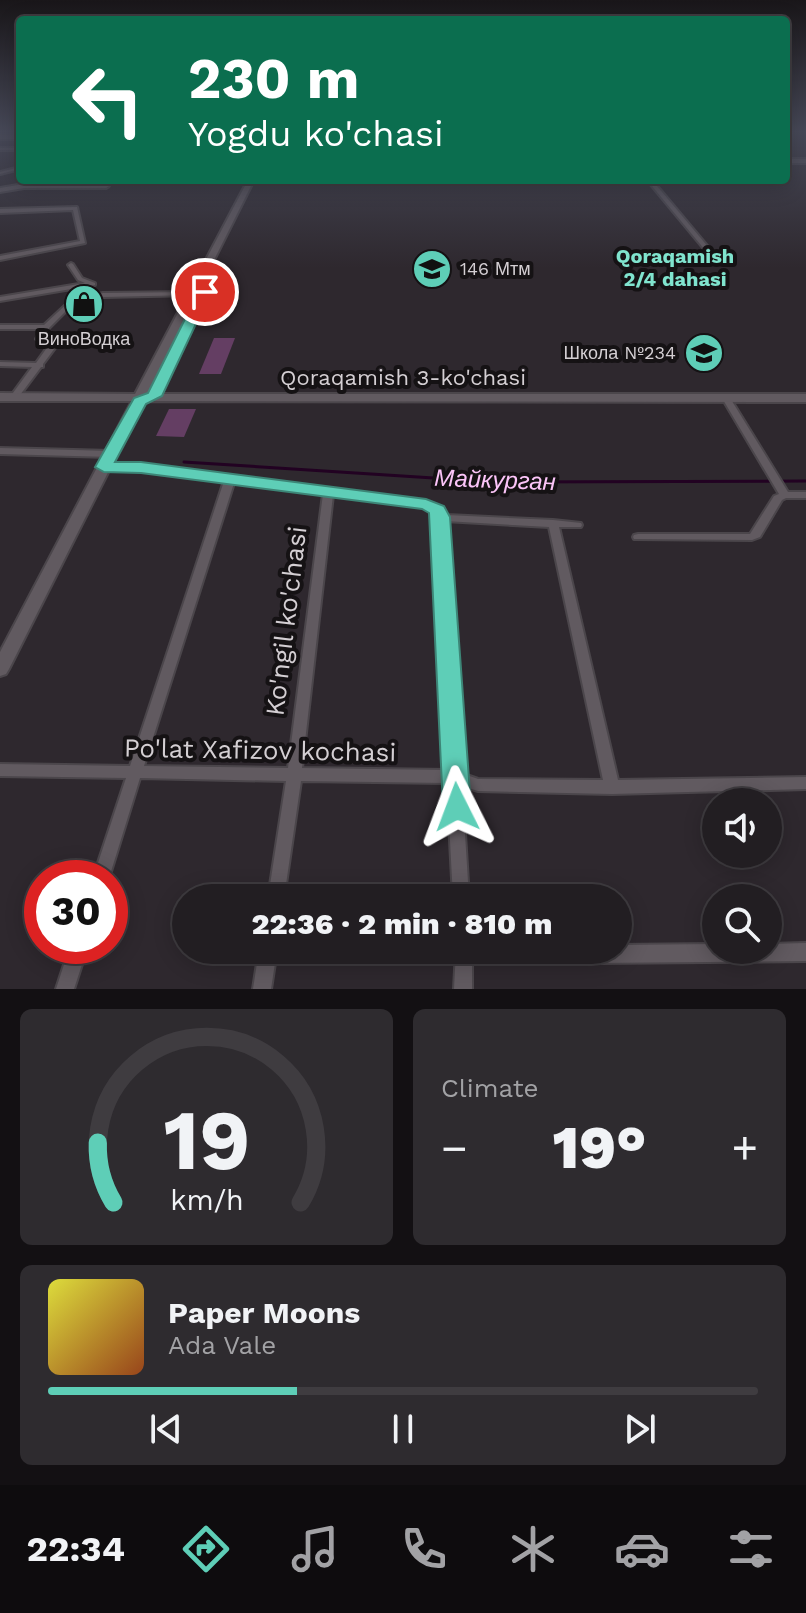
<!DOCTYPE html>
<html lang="en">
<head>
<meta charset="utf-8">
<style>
	:root { --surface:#221e22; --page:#2e2b2f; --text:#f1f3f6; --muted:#a2a2a5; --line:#3f3c40; --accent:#5eceb7 }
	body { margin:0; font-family:"Work Sans",sans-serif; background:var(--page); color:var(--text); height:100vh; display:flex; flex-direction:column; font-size:30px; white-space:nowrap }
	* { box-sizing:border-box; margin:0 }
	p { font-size:26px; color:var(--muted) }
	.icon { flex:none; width:44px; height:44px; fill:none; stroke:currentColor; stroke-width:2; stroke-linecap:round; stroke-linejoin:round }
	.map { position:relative; height:989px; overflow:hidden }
	.drawer { display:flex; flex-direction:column; gap:20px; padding:20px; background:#131013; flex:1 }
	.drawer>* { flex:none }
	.guide { position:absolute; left:16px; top:16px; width:774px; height:168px; border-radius:8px; box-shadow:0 4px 20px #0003,0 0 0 2px var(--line); background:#0b6e4f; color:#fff; overflow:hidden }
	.buttons { position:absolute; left:702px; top:788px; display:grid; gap:16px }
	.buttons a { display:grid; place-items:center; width:80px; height:80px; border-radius:50%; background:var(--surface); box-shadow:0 4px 20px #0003,0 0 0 2px var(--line); font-size:40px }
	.speed { position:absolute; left:24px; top:860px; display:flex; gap:16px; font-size:40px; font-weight:700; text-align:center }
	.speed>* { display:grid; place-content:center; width:104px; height:104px; border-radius:50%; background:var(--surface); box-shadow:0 4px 20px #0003,0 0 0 2px var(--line); line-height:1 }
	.speed .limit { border:12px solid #d22; background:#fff; color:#111 }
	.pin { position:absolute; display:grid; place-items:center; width:68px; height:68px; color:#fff; margin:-34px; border:4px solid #fff; border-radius:50%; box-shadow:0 2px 8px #0007 }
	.me { position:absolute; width:88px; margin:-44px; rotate:357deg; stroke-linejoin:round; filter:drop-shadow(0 0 6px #0008) }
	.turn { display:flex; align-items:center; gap:28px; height:168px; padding:0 40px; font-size:36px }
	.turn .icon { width:104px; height:104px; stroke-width:2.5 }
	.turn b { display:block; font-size:56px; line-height:68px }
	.big { font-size:60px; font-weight:800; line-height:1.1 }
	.drawer .card { flex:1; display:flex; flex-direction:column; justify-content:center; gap:12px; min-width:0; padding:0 28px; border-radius:12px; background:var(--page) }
	.drawer .dial { align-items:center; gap:0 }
	.dial svg { height:208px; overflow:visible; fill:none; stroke:var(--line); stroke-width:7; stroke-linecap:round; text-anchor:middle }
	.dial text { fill:var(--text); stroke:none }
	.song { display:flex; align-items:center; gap:24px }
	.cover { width:96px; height:96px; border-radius:12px; background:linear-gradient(135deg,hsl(60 70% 55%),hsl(20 70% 35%)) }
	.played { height:8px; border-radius:4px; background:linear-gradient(90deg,var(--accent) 35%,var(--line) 35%) }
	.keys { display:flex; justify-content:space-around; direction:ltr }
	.heat { display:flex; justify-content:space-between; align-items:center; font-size:44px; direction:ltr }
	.drawer .tiles { flex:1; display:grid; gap:20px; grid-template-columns:1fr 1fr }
	.card:last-child { grid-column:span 2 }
	.trip { position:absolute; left:172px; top:884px; width:460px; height:80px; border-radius:40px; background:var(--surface); box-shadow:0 4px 20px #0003,0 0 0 2px var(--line); font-weight:800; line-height:80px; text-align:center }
	.tab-bar { display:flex; height:128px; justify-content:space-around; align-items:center; background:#0e0c0e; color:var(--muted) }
	.tab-bar .icon { width:56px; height:56px }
	.tab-bar .selected { color:var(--accent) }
	.tab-bar b { font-size:36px; color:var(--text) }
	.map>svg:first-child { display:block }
	.green { fill:#643e63 }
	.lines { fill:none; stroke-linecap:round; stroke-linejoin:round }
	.stream { stroke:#220222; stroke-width:3 }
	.street-casing { stroke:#4b464b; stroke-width:4 }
	.secondary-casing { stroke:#4b464b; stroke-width:4 }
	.street { fill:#615a60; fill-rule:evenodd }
	.secondary { fill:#615a60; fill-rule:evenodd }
	.route { fill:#5eceb7; stroke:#3d8677; stroke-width:2 }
	.labels { text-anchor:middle; stroke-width:8; stroke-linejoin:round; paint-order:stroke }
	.far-poi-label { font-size:18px; fill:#d4cfd3; stroke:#151214; text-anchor:start }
	.far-neighbourhood-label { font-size:20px; font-weight:bold; fill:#80e4ce; stroke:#151214 }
	.street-label { font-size:22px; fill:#d4cfd3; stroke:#151214 }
	.water-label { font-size:24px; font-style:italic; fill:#fbc4f8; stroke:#151214 }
	.near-street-label { font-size:26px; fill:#d4cfd3; stroke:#151214 }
</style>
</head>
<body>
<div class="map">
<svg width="806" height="989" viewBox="0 0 806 989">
	<rect width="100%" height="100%" fill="#2e282e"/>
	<g class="green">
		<path d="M 214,338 L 235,338 L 221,374 L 199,374 Z"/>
		<path d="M 169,409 L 196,409 L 184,437 L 156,436 Z"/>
	</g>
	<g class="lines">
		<path class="stream" d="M 184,462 L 496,482 L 806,481"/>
		<defs>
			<g id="street">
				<rect x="0" y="148" width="20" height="2"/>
				<path d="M 20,167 L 20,169 L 0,174 L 0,172 Z"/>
				<path d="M 647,180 L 652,180 L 709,248 L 709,250 L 705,250 Z"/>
				<path d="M 24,184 L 106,184 L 109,186 L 106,188 L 24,188 L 0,192 L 0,188 Z"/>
				<path d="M 77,207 L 85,243 L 0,260 L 0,256 L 80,241 L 73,210 L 0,213 L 0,209 Z"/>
				<path d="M 71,263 L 73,264 L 82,278 L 95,283 L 95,285 L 0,301 L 0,297 L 85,283 L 78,280 L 68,265 Z"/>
				<path d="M 193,292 L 195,293 L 195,295 L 103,297 L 73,304 L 49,328 L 44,339 L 40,341 L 36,339 L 41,329 L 0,329 L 0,325 L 44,325 L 71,300 L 103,293 Z"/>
				<path d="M 54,338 L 60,338 L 61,340 L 43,364 L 43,367 L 41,367 L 17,399 L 11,399 L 10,397 L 32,367 L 0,366 L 0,362 L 36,363 Z"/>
				<path d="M 726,395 L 730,398 L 788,492 L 806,492 L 806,498 L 786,498 L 782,500 L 760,537 L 752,540 L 634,539 L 633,537 L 634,535 L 638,534 L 750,534 L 774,496 L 779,494 L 722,398 Z"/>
				<path d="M 0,448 L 111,451 L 116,454 L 111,457 L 0,454 Z"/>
				<path d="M 104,464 L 141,465 L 426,501 L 441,508 L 444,514 L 447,515 L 553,520 L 581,523 L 582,525 L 581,527 L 559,527 L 618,780 L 806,777 L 806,789 L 612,794 L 478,791 L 462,786 L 469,898 L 453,898 L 447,783 L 301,781 L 284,898 L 268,898 L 286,781 L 140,778 L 109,878 L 93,878 L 126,778 L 0,776 L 0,764 L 130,766 L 224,481 L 141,471 L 101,469 L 99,467 ZM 234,483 L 323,494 L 288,768 L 144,766 ZM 333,495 L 423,507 L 433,512 L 435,517 L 447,770 L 302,768 ZM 445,521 L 549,527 L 603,780 L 478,779 L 461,773 Z"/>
				<path d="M 806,943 L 806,961 L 472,964 L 472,989 L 454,989 L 456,950 L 618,950 L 618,945 L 716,944 L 716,950 L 768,950 L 768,944 Z"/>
				<path d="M 70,946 L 88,946 L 74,989 L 56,989 Z"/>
				<path d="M 259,950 L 277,950 L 271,989 L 253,989 Z"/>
			</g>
			<g id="secondary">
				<rect x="0" y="135" width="20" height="4"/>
				<rect x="786" y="159" width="20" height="4"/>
				<path d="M 248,180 L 254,180 L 147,394 L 149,394 L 173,346 L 178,343 L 183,346 L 161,394 L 806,394 L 806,402 L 144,401 L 9,669 L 6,674 L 0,676 L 0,652 L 132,401 L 0,401 L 0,393 L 135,394 Z"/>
			</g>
		</defs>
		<use href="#street" class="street-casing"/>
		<use href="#secondary" class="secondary-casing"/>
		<use href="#street" class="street"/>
		<use href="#secondary" class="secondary"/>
	</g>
	<linearGradient id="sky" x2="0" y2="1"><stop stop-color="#191619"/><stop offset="0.49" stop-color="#464857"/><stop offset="1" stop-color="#464857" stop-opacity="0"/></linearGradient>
	<rect width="806" height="268" fill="url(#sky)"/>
	<path class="route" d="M 200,289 L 211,292 L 162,396 L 146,404 L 115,462 L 141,462 L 426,499 L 444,506 L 450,517 L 471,807 L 467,816 L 457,820 L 447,816 L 443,807 L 429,513 L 422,509 L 141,473 L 104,472 L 95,467 L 134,398 L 148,393 Z"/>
	<defs>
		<symbol id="school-disc" viewBox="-11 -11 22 22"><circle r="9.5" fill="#5eceb7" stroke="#151214"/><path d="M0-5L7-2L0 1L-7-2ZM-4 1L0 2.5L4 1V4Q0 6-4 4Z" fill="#111"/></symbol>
		<symbol id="shop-disc" viewBox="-11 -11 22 22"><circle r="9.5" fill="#5eceb7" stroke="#151214"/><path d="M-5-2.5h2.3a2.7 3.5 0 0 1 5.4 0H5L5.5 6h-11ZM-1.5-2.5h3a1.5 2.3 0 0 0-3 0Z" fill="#111"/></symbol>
	</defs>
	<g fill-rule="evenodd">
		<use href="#school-disc" x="410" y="247" width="44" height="44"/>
		<use href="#shop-disc" x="62" y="282" width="44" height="44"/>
		<use href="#school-disc" x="682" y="331" width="44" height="44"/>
	</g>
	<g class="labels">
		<g class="far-poi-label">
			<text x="460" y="275">146 Мтм</text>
			<text x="84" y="345" text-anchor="middle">ВиноВодка</text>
			<text x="676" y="359" text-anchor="end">Школа №234</text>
		</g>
		<g class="far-neighbourhood-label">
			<text x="675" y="263">Qoraqamish<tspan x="675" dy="23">2/4 dahasi</tspan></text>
		</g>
		<g class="street-label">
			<text x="403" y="385">Qoraqamish 3-ko'chasi</text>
		</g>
		<g class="water-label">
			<text transform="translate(495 480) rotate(2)" y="8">Майкурган</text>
		</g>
		<g class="near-street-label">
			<text transform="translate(286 621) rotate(-83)" y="9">Ko'ngil ko'chasi</text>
			<text transform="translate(260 750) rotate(1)" y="9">Po'lat Xafizov kochasi</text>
		</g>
	</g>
</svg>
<div class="buttons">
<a><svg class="icon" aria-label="sound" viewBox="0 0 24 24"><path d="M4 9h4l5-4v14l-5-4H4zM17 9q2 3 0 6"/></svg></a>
<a><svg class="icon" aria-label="search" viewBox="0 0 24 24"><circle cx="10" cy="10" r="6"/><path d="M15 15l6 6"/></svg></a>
</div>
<div class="speed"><div class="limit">30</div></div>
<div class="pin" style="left:205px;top:292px;background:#d93025"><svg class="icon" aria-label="arrive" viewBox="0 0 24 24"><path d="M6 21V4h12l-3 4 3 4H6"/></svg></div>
<svg class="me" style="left:457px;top:807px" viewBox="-20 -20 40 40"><path d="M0-17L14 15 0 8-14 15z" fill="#5eceb7" stroke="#fff" stroke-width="4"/></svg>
<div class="trip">22:36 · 2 min · 810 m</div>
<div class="guide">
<div class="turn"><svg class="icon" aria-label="left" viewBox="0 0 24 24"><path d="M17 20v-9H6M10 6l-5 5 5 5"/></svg><div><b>230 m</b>Yogdu ko'chasi</div></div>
</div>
</div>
<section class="drawer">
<div class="tiles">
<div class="card dial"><svg viewBox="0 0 100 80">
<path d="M14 69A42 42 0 1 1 86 69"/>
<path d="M14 69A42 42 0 0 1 8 46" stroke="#5eceb7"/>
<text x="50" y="56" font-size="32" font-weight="700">19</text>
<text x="50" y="72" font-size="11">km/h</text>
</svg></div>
<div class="card"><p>Climate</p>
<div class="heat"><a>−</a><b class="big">19°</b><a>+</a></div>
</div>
<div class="card">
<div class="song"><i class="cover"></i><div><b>Paper Moons</b><p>Ada Vale</p></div></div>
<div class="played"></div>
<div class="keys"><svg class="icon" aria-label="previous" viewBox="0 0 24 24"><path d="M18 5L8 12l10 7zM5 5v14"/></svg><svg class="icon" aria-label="pause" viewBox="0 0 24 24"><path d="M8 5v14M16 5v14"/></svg><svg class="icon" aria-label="next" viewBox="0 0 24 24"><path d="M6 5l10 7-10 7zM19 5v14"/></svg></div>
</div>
</div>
</section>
<nav class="tab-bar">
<b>22:34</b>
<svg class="icon selected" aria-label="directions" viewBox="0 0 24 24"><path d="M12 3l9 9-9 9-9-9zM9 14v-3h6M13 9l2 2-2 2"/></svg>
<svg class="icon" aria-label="music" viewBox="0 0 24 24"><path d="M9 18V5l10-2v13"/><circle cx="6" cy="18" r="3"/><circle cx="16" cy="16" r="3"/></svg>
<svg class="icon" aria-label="phone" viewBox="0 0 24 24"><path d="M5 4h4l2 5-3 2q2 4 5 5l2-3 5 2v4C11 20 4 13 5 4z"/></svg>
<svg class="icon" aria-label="climate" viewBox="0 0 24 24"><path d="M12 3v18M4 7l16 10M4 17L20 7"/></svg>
<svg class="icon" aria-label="car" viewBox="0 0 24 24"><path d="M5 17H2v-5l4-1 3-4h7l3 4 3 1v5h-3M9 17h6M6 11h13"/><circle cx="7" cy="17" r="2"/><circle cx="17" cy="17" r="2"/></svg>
<svg class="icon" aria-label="filters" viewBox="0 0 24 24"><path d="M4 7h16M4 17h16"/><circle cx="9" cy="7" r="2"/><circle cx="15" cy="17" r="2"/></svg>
</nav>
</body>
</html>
